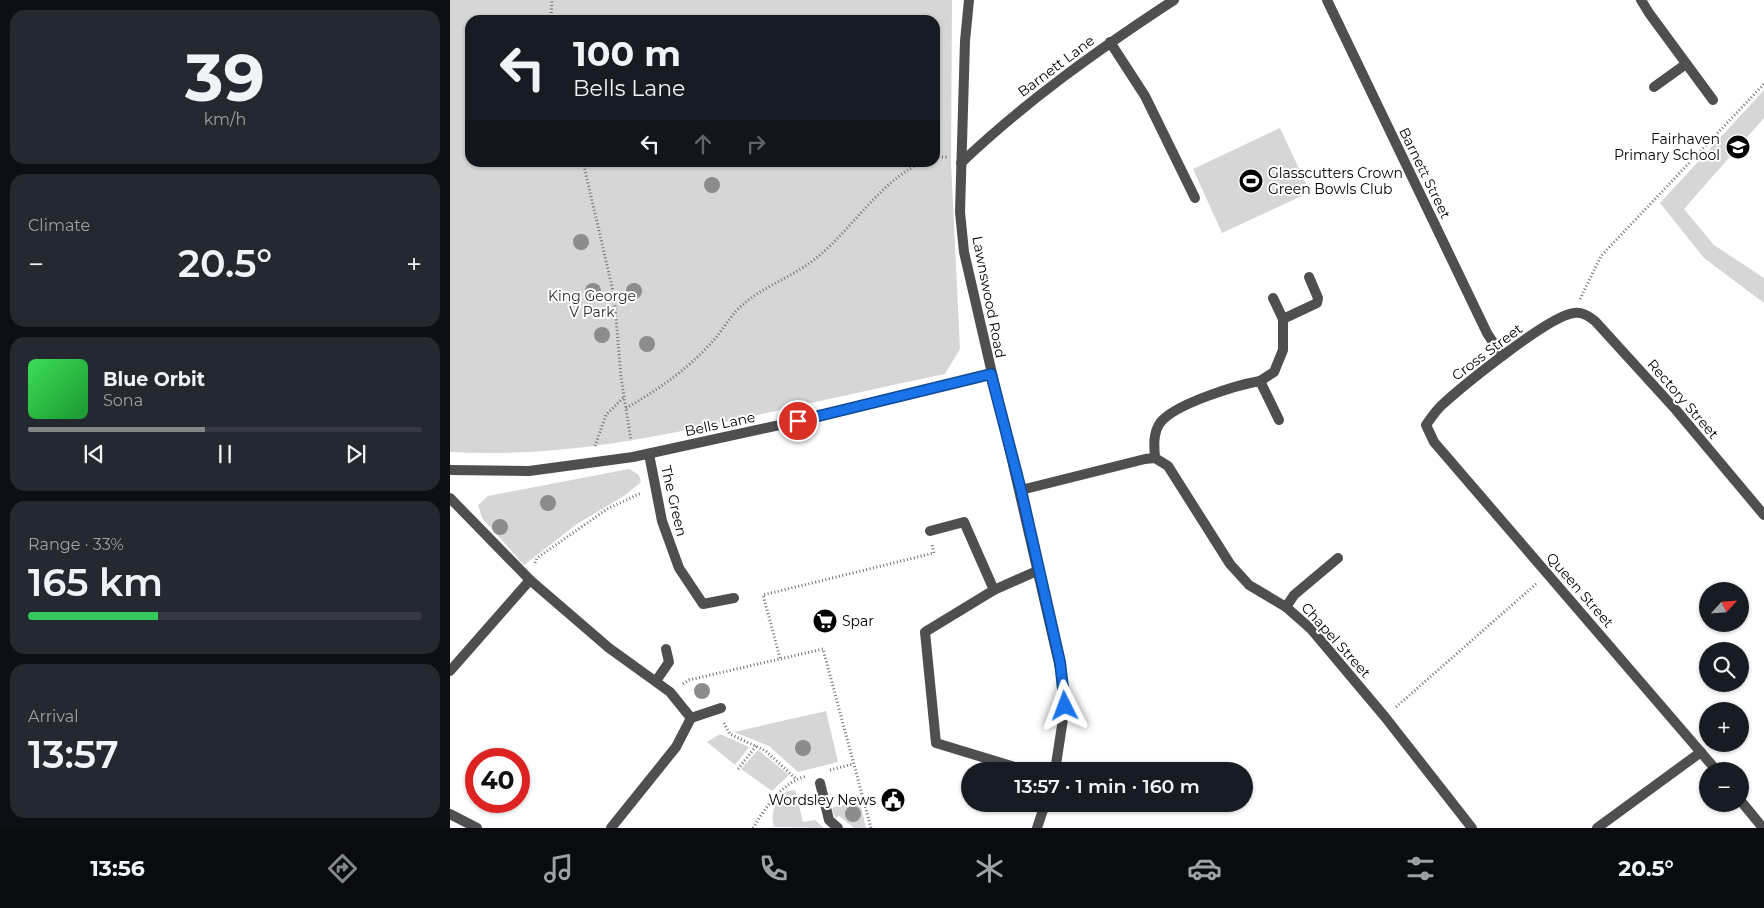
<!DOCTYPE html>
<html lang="en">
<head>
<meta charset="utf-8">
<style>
	:root { --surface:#171b24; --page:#242831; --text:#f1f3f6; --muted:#9ea1a6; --line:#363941; --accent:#858687 }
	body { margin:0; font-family:Montserrat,sans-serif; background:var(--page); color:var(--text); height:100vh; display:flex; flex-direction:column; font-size:19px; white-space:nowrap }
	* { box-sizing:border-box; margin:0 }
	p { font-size:16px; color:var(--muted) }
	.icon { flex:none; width:28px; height:28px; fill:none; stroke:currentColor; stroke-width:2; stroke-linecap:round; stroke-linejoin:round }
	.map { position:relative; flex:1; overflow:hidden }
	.sheet { display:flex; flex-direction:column; gap:10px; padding:10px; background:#0d0f14; width:450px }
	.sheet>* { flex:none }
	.hud { position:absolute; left:15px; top:15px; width:475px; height:152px; border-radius:15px; box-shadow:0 1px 4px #0004; background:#171b24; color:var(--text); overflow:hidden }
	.needle { width:32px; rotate:64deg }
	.fabs { position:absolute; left:1249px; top:582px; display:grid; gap:10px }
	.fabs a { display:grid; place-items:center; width:50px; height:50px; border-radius:50%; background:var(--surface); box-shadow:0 1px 4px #0004; font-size:25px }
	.speed { position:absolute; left:15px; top:748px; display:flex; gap:10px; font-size:25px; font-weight:700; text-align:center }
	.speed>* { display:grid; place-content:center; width:65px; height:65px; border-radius:50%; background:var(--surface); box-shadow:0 1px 4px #0004; line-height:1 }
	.speed .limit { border:8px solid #d22; background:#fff; color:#111 }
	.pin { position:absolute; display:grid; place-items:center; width:42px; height:42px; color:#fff; margin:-21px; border:2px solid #fff; border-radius:50%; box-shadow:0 1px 5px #0007 }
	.me { position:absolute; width:55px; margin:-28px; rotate:357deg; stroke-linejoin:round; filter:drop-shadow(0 0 4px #0008) }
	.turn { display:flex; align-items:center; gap:18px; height:105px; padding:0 25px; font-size:22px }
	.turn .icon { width:65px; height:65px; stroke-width:2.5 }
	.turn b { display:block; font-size:35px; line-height:42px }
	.lanes { display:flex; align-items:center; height:48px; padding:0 25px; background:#0003; justify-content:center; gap:25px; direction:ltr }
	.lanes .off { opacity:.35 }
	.big { font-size:38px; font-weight:600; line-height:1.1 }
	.sheet .card { flex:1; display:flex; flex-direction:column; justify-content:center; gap:8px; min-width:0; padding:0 18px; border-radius:15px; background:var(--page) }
	.sheet .dial { align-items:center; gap:0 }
	.dial b { font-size:65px; line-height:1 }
	.song { display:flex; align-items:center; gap:15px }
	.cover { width:60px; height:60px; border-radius:8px; background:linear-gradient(135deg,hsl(130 70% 55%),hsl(130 70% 35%)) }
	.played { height:5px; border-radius:2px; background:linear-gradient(90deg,var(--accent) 45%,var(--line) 45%) }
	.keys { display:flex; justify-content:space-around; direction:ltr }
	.heat { display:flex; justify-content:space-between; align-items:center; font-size:28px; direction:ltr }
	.charge { height:8px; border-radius:4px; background:linear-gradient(90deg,#34c759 33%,var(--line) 0) }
	.trip { position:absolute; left:511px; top:762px; width:292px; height:50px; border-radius:25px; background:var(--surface); box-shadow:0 1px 4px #0004; font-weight:600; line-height:50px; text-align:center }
	.menu { display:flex; height:80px; justify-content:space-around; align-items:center; background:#090b0e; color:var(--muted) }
	.menu .icon { width:35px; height:35px }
	.menu .on { color:var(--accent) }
	.menu b { font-size:22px; color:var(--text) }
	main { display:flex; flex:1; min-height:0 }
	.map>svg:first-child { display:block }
	.green { fill:#d6d6d6; fill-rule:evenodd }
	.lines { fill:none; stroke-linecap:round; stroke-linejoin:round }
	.path { stroke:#717171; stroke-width:3; stroke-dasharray:1 2.5; stroke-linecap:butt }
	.service { stroke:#4f4f4f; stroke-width:10 }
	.minor { stroke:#4f4f4f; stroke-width:10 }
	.tertiary { stroke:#4f4f4f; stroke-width:10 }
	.tree { fill:#8c8c8c }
	.route-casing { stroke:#114b97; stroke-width:12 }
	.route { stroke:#1a73e8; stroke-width:9 }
	.labels { text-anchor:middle; stroke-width:4; stroke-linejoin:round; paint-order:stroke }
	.street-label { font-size:14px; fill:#000; stroke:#fff }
	.poi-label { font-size:14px; fill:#000; stroke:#fff; text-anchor:end }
	.park-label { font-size:14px; fill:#2d2d2d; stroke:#fff }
</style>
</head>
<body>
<main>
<section class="sheet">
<div class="card dial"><b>39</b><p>km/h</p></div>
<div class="card"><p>Climate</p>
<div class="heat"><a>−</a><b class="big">20.5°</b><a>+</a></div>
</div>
<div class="card">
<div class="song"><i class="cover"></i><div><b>Blue Orbit</b><p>Sona</p></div></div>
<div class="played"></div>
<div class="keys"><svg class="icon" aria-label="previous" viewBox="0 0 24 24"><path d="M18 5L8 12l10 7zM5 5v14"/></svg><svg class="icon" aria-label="pause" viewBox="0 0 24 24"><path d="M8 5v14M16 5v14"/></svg><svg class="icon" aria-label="next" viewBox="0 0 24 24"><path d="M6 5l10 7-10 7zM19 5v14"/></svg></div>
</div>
<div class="card"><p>Range · 33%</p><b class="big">165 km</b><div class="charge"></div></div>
<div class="card"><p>Arrival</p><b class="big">13:57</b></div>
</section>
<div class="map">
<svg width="1314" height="828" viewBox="0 0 1314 828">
	<rect width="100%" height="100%" fill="#fff"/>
	<g class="green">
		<path d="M 0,0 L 502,0 L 501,163 L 510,349 L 495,374 C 429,388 364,402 299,417 C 198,439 104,458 0,452 ZM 20,20 L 485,20 L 485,162 L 20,162 Z"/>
		<path d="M 1314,90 L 1314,118 L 1234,209 L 1264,245 L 1314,278 L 1314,303 L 1254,258 L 1210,203 Z"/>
		<path d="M 830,128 L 860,192 L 772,233 L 743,169 Z"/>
		<path d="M 179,469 L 189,475 L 191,482 L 174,496 L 127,524 L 74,565 L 32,518 L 28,505 L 38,496 Z"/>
		<path d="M 376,711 L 388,762 L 348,772 L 319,746 L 284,732 Z"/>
		<path d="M 270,734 L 299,747 L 285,765 L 257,742 Z"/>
		<path d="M 308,750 L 339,775 L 322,791 L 291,769 Z"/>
		<path d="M 345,790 L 353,822 L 365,820 L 374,828 L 324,827 C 320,812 325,804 334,792 Z"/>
		<path d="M 410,802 L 416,828 L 404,828 L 389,816 L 385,818 L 382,809 L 386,806 Z"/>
	</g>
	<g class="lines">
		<g class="path">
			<path d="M 101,20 L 102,0"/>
			<path d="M 485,157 L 497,157"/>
			<path d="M 133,162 L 164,295 L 171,377 L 181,441"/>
			<path d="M 1130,299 L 1151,256 L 1314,84"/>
			<path d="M 176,408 C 208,390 238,369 263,341 C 272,331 279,318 289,308 C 311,287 341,278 365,259 C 403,229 427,184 472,162"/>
			<path d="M 145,446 L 156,415 L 174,397"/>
			<path d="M 85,563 L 87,558 L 157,509 L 191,493"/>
			<path d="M 330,658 L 313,595 L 484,553 L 482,545"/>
			<path d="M 233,684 L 239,680 L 373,649 L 421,828"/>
			<path d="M 946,707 L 1086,584"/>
			<path d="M 274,723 L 280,734 L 316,751 L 346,779"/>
			<path d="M 288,769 L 307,745"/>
			<path d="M 380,770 L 403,764"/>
			<path d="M 303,828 C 316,807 332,782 357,776"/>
		</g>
		<g class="service">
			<path d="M 660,42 L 695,96 L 745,198"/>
			<path d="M 833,319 L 867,303 L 868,298 L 859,277"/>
			<path d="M 810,381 L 824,372 L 833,350 L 833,319 L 823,298"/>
			<path d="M 480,531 L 514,522 L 544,590 L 589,570"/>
			<path d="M 544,590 L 475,632 L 486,743 L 578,771"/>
			<path d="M 836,607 L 844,595 L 888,558"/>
			<path d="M 206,681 L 219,662 L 216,649"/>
			<path d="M 370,783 L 379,820 L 388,828"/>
			<path d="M 161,828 L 226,747 L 241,718 L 271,708"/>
		</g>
		<g class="minor">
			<path d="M 877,0 L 1037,333 L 1052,356"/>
			<path d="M 1191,0 L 1199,13 L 1263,100"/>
			<path d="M 1204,87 L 1236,64"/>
			<path d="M 511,163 C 576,101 649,49 724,0"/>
			<path d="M 199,454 L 212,521 L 229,568 L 253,604 L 284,598"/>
			<path d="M 705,458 C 704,446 703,433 710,423 C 724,404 787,385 810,381 L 829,420"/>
			<path d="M 571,490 L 695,459 L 705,458 L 718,466 L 780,564 L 799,585 L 836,607 L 861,629 L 935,717 L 1022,828"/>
			<path d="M 0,498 L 80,580 L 159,648 L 220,692 L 241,718"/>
			<path d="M 0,671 L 80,580"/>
			<path d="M 1267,771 L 984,442 L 976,425 C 981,418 986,410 993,404 C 1014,385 1100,315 1124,313 C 1133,312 1138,316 1145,321 L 1226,410 L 1314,515"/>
			<path d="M 1290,800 L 1313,828"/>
			<path d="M 0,814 L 27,828"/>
			<path d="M 1147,828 L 1251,752"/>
		</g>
		<g class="tertiary">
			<path d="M 519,0 L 515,41 L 510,212 L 514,252 L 613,681 L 615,706 L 605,771"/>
			<path d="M 0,470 L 79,471 L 183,457 L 348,421 L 541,374"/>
			<path d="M 587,828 L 595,804"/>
		</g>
	</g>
	<g class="tree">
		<circle cx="262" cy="185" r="8"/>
		<circle cx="131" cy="242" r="8"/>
		<circle cx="143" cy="291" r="8"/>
		<circle cx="184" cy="291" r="8"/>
		<circle cx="152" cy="335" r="8"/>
		<circle cx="197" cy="344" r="8"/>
		<circle cx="98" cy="503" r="8"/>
		<circle cx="50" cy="527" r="8"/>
		<circle cx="252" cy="691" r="8"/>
		<circle cx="353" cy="748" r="8"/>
		<circle cx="403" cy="814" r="8"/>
	</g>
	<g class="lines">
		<defs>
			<path id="route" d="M 348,421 L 541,374 L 571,490 L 610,662 L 615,706"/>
		</defs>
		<use href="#route" class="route-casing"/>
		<use href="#route" class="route"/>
	</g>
	<defs>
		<symbol id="school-disc" viewBox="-11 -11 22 22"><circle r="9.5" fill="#000" stroke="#fff"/><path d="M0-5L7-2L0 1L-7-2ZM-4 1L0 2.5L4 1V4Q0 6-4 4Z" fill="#fff"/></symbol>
		<symbol id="stadium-disc" viewBox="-11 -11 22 22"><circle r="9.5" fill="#000" stroke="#fff"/><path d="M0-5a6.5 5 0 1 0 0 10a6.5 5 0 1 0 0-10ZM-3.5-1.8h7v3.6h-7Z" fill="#fff"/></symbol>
		<symbol id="supermarket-disc" viewBox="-11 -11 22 22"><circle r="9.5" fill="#000" stroke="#fff"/><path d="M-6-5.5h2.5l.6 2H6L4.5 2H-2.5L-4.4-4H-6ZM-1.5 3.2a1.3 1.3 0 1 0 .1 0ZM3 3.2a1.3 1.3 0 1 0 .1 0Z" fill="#fff"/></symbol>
		<symbol id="civic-disc" viewBox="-11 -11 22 22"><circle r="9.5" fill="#000" stroke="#fff"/><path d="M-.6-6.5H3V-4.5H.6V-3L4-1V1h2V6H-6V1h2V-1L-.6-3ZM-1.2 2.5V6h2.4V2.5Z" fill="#fff"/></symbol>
	</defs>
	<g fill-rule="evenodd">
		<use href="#school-disc" x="1274" y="133" width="28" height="28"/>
		<use href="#stadium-disc" x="787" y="167" width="28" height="28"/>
		<use href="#supermarket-disc" x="361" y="607" width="28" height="28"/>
		<use href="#civic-disc" x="429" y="786" width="28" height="28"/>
	</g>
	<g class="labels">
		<g class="street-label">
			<text transform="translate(606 66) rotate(-37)" y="5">Barnett Lane</text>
			<text transform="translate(975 173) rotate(64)" y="5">Barnett Street</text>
			<text transform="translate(539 297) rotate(79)" y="5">Lawnswood Road</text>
			<text transform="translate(1037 352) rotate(-37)" y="5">Cross Street</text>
			<text transform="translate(1233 399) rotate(49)" y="5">Rectory Street</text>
			<text transform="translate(270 424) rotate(-12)" y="5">Bells Lane</text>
			<text transform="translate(224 501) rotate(77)" y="5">The Green</text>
			<text transform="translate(1130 590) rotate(49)" y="5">Queen Street</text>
			<text transform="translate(886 640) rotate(48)" y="5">Chapel Street</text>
		</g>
		<g class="poi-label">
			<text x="1270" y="144">Fairhaven<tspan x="1270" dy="16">Primary School</tspan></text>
			<text x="818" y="178" text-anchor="start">Glasscutters Crown<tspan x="818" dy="16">Green Bowls Club</tspan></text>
			<text x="392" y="626" text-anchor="start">Spar</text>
			<text x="426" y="805">Wordsley News</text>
		</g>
		<g class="park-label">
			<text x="142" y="301">King George<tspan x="142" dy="16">V Park</tspan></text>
		</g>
	</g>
</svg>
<div class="fabs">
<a><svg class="needle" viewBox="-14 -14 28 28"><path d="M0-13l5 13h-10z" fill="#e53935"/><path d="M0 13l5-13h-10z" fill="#9ea1a6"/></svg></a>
<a><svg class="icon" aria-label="search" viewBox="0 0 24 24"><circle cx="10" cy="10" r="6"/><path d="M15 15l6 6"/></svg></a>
<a>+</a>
<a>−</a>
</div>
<div class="speed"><div class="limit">40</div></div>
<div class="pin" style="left:348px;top:421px;background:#d93025"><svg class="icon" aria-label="arrive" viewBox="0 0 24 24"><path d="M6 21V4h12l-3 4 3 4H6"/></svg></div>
<svg class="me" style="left:615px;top:706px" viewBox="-20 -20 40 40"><path d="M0-17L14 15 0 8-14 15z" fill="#1a73e8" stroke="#fff" stroke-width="4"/></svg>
<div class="trip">13:57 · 1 min · 160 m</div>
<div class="hud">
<div class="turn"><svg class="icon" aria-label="left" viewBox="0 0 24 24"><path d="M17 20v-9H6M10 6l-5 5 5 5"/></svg><div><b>100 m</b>Bells Lane</div></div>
<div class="lanes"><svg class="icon" aria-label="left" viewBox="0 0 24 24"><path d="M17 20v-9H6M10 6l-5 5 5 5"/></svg><svg class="icon off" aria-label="ahead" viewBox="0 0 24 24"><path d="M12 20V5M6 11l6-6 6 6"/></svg><svg class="icon off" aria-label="right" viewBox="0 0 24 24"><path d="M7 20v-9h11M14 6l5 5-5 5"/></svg></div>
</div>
</div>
</main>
<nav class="menu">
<b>13:56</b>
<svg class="icon on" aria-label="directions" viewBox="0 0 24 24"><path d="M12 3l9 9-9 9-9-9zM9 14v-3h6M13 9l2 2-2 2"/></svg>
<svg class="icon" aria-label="music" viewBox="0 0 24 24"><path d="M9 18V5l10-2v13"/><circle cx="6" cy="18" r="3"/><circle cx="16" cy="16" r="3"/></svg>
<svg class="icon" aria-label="phone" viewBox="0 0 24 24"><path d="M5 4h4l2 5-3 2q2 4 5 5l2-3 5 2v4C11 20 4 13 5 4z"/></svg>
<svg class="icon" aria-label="climate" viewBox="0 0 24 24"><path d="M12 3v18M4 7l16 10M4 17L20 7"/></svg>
<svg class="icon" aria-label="car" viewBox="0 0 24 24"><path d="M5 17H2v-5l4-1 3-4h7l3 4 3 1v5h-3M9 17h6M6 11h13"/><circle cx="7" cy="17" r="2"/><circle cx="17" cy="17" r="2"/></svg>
<svg class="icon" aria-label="filters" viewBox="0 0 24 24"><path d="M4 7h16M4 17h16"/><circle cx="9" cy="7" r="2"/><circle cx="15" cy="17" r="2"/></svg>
<b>20.5°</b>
</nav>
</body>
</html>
